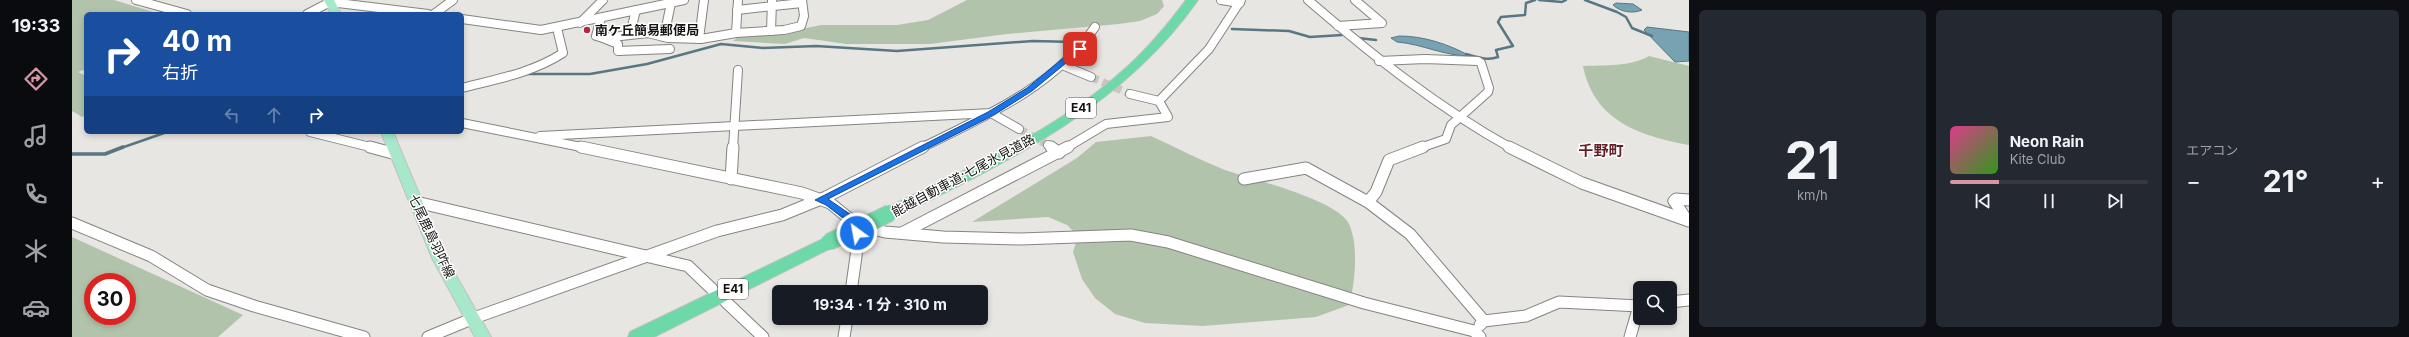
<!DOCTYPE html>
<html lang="ja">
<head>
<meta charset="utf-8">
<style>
	:root { --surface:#171b24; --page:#242831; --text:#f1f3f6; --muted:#9ea1a6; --line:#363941; --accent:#d796a4 }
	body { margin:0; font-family:Inter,"Noto Sans JP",sans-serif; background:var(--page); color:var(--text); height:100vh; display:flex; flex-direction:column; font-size:15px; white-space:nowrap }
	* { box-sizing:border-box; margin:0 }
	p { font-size:13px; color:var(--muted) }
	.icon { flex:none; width:22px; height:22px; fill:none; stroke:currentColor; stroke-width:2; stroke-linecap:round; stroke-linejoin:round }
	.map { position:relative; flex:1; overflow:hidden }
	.details { display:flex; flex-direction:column; gap:10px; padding:10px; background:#0d0f14; width:720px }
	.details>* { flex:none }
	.hud { position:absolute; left:12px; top:12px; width:380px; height:122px; border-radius:6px; box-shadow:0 2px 6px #0003; background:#1a4fa0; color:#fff; overflow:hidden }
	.tools { position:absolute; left:1561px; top:281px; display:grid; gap:8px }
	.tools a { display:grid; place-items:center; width:44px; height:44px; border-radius:6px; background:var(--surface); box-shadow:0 2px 6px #0003; font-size:20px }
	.speed { position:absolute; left:12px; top:273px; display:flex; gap:8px; font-size:20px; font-weight:700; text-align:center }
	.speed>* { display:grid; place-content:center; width:52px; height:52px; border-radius:50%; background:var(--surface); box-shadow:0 2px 6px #0003; line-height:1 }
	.speed .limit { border:6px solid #d22; background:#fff; color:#111 }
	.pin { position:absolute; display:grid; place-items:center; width:34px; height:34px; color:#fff; margin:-17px; border-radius:8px; box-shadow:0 2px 6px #0006 }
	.me { position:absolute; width:44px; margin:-22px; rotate:328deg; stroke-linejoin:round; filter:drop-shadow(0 0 3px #0008) }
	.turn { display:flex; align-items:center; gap:14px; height:84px; padding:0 12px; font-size:18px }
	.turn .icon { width:52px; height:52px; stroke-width:2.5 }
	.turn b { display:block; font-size:28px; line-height:34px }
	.lanes { display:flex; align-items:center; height:38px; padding:0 12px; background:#0003; justify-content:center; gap:20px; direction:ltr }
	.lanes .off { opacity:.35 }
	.big { font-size:30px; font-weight:700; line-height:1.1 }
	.details .widget { flex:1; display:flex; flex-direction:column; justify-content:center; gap:6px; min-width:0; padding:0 14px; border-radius:6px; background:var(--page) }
	.details .dial { align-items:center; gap:0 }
	.dial b { font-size:52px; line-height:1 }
	.song { display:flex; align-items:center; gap:12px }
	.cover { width:48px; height:48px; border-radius:6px; background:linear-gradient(135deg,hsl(330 70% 55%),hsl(110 70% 35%)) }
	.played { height:4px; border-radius:2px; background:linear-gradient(90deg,var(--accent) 25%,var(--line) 25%) }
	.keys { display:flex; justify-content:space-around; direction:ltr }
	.heat { display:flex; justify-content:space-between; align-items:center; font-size:22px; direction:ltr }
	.details .tiles { flex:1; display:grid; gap:10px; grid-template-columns:repeat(3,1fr) }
	.trip { position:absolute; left:700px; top:285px; width:216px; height:40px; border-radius:6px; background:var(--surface); box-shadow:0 2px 6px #0003; font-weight:700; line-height:40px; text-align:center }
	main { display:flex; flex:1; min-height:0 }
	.tab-bar { display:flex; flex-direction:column; width:72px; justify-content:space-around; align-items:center; background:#090b0e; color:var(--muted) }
	.tab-bar .icon { width:28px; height:28px }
	.tab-bar .on { color:var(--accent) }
	.tab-bar b { font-size:18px; color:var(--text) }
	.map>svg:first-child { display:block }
	.green { fill:#b1c4ab; fill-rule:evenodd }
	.water { fill:#76a2b2; stroke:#597782 }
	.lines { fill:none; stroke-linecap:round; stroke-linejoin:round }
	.stream-far1 { stroke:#597782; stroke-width:2.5 }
	.stream { stroke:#597782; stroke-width:3.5 }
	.minor-tunnel { stroke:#c7c6c3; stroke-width:8; stroke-dasharray:8 4.5; stroke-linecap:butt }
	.minor-far1-casing { stroke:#858481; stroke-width:10 }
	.minor-casing { stroke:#858481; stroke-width:13 }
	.major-casing { stroke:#c2c2c1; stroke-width:2 }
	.highway-casing { stroke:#c2c2c1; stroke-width:2 }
	.minor-far1 { stroke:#fff; stroke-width:8 }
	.minor { stroke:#fff; stroke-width:11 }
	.major { fill:#a7e8cb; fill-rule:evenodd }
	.highway { fill:#6dd9a8; fill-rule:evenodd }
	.highway-bridge-casing { stroke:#c2c2c1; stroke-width:18; stroke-linecap:butt }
	.highway-bridge { stroke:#6dd9a8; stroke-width:16 }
	.route { fill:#1a73e8; stroke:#114b97 }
	.poi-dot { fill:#b7253f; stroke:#fff; stroke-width:1.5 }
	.labels { text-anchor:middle; stroke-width:3; stroke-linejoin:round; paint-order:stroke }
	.shield { fill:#fff; stroke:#5a5a59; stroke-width:1 }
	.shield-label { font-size:12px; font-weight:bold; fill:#141312 }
	.poi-label { font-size:13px; font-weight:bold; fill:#141312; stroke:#fff; text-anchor:start }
	.street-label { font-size:13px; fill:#141312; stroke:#fff }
	.quarter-label { font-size:15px; font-weight:bold; fill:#651f27; stroke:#fff }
</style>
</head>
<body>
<main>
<nav class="tab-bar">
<b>19:33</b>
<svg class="icon on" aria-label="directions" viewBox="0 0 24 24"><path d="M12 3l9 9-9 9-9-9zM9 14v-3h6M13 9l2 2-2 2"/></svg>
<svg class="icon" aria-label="music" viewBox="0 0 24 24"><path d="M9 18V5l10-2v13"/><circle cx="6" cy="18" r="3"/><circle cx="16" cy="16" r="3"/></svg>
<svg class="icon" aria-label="phone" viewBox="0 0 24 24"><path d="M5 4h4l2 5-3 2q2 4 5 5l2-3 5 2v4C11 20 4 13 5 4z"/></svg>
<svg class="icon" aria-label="climate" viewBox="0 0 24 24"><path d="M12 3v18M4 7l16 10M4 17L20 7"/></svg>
<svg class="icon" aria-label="car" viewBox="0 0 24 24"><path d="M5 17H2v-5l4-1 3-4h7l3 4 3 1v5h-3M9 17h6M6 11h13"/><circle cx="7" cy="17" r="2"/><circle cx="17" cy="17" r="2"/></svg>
</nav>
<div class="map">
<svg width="1617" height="337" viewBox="0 0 1617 337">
	<rect width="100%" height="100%" fill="#e7e6e2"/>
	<g class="green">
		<path d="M 0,0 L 42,0 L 88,14 L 14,14 L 14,69 L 6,72 L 14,76 L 14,115 L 10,117 L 0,111 Z"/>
		<path d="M 895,0 L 1090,0 L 1092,6 L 1085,14 L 1068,21 L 1047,24 L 935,34 L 858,44 L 774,44 L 732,38 L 713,44 L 661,41 L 666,37 L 706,34 L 749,25 L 825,25 L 856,20 Z"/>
		<path d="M 1577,56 L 1617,66 L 1617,145 C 1568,136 1522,121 1511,66 C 1533,65 1558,67 1577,56 Z"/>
		<path d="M 1079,136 C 1103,147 1128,160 1153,170 C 1179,179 1266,200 1277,224 C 1287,245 1283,284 1277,305 L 1244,317 L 1131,326 L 1073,323 L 1043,314 L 1023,298 L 1010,279 L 1001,252 L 1006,236 L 995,225 L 976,217 L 900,222 L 1005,158 L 1024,142 Z"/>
		<path d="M 0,237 L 171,315 L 146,337 L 0,337 ZM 21,282 L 55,282 L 55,316 L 21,316 Z"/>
	</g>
	<g class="water">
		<path d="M 1544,3 L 1561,4 L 1570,10 C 1561,14 1548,12 1541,5 Z"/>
		<path d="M 1575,27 L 1617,32 L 1617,61 L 1603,62 L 1572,30 Z"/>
		<path d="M 1327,36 C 1352,36 1376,44 1398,56 C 1372,56 1350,44 1325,42 L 1319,38 Z"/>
	</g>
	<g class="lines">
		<g class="stream-far1">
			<path d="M 1467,0 L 1490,2 L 1494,0"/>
			<path d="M 1513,0 L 1545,12 L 1554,17 L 1560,28 L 1580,36"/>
			<path d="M 1160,29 L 1217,31 L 1238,37 L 1270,35"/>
			<path d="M 1286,38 L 1304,40"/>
			<path d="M 1394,54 C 1405,57 1415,61 1426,57 L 1424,50 L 1441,46 L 1426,22 L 1429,17 L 1453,15 L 1454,3 L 1463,0"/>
			<path d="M 454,74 L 518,74 L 575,64 L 649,44 L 691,48 L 744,46 L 825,51 L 961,41 L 1003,42"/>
			<path d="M 49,148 L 95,132"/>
		</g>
		<path class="stream" d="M 0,154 L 33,154 L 51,147"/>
		<g class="minor-tunnel">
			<path d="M 1019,77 L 1058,94"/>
			<path d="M 947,129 L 976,145"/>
		</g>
		<defs>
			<g id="minor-far1">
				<path d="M 64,0 L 115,14"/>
				<path d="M 1149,0 L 1168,3"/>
				<path d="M 1236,0 C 1300,55 1365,107 1439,148"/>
				<path d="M 258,2 L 356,14"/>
				<path d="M 665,10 L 730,3"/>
				<path d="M 235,14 L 262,0"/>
				<path d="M 362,14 L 381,0"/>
				<path d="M 529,18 L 524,36 L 531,38 L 576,33 L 596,38 L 629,39 L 664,33 L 712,30 L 729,26 L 732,16 L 730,0"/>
				<path d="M 390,19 L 469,30 L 612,0"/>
				<path d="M 508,23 L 531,0"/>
				<path d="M 1266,26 L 1310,23 L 1283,0"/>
				<path d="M 699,31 L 700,1"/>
				<path d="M 664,33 L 666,0"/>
				<path d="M 558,34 L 564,10"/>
				<path d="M 592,37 L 599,3"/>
				<path d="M 531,38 L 546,44 L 546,51 L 598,49"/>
				<path d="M 627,39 L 632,0"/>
				<path d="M 1307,61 L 1353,59 L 1406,61 L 1409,63 L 1417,88 L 1416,92 L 1379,125 L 1374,139 L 1348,148"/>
				<path d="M 990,65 L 1019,77"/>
				<path d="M 390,88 C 425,79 460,73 491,53 L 485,28"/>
				<path d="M 1087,101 L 1137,49 L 1169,0"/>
				<path d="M 390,123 L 514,148"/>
				<path d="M 238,132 L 302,148"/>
				<path d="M 468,136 L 919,113 L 947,129"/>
				<path d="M 976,145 L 981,148"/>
				<path d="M 661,148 L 666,70"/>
				<path d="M 849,148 C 912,117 982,87 1023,27"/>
				<path d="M 994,148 L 1034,124 L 1096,117 L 1087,101 L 1058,94"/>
			</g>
			<g id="minor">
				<path d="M 298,147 L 324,154"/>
				<path d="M 509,147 L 730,193 L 758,203 L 784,224 L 813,232 L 871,237 L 949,239 L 1059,235 L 1096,242 L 1292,303 L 1402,331 L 1408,337"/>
				<path d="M 979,147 L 987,153"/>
				<path d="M 1437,147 L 1510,183 L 1617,221"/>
				<path d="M 659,179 L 661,147"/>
				<path d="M 1172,179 L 1234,168 L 1296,202 L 1338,234 L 1412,321"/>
				<path d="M 344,202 L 616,266 L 640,289"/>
				<path d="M 1296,202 L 1304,192 L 1317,160 L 1351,147"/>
				<path d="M 1615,220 L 1602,201 L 1604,199 L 1617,200"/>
				<path d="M 0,223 L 79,256 L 135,290 L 182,306 L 292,337"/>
				<path d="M 830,233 L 996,147"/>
				<path d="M 779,292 L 786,242 L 784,224"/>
				<path d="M 654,302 L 691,337"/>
				<path d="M 1598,302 L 1617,300"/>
				<path d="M 1408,325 L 1412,321 L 1454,316 L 1487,302 L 1568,306"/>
				<path d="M 356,337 L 402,318 L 645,231 L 710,215 L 754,197 L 851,147"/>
				<path d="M 772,337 L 775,318"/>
				<path d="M 1558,337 L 1567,306"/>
			</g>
			<g id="major">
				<path d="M 252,0 L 262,0 L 269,14 L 259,14 Z"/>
				<path d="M 309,132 L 321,132 L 374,258 L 419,337 L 403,337 L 360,258 Z"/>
			</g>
			<g id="highway">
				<path d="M 1114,0 L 1126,0 C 1051,107 937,161 824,217 L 812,217 L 810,213 L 812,209 C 896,169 987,130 1056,66 C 1078,46 1096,24 1114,0 Z"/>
				<path d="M 757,236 L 763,238 L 765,242 L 763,246 L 582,337 L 556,337 L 558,332 Z"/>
			</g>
		</defs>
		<use href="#minor-far1" class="minor-far1-casing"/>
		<use href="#minor" class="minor-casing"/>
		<use href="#major" class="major-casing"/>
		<use href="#highway" class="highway-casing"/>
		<use href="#minor-far1" class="minor-far1"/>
		<use href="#minor" class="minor"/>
		<use href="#major" class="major"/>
		<use href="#highway" class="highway"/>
		<defs>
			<path id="highway-bridge" d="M 757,242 L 818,213"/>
		</defs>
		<use href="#highway-bridge" class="highway-bridge-casing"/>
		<use href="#highway-bridge" class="highway-bridge"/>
	</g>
	<path class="route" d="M 1005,47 L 1011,49 L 960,91 L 922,115 L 756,199 L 788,221 L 789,235 L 782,235 L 780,225 L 754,205 L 743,200 L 916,112 L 955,88 Z"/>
	<circle class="poi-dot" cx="515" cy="30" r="4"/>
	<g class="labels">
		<g class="shield">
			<rect x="994" y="98" width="30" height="20" rx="3"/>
			<rect x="646" y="279" width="30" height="20" rx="3"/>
		</g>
		<g class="shield-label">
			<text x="1009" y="112">E41</text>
			<text x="661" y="293">E41</text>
		</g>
		<g class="poi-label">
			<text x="523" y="35">南ケ丘簡易郵便局</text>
		</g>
		<g class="street-label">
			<text transform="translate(891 175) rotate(-28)" y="5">能越自動車道;七尾氷見道路</text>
			<text transform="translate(360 236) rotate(65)" y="5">七尾鹿島羽咋線</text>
		</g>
		<g class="quarter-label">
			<text x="1529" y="156">千野町</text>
		</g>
	</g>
</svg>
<div class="tools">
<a><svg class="icon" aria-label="search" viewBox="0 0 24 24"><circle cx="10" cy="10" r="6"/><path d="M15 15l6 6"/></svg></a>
</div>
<div class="speed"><div class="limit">30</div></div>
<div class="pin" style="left:1008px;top:49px;background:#d93025"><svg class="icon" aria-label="arrive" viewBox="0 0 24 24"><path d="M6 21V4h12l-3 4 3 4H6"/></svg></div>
<svg class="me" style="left:785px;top:233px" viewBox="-20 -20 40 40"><circle r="17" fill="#1a73e8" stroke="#fff" stroke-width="3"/><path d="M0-11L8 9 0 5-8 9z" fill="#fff"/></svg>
<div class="trip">19:34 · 1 分 · 310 m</div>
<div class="hud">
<div class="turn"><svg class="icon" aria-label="right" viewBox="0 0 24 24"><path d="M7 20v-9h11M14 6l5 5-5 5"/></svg><div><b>40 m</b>右折</div></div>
<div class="lanes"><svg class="icon off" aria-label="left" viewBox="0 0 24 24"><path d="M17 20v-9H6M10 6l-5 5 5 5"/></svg><svg class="icon off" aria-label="ahead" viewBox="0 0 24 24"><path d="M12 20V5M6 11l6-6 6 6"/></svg><svg class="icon" aria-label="right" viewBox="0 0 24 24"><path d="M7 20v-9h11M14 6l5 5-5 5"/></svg></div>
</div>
</div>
<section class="details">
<div class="tiles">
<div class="widget dial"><b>21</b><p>km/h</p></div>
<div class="widget">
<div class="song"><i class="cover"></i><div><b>Neon Rain</b><p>Kite Club</p></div></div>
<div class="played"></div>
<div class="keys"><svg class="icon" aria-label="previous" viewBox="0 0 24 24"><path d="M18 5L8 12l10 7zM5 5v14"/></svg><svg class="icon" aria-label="pause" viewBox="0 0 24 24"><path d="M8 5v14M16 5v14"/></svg><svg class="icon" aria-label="next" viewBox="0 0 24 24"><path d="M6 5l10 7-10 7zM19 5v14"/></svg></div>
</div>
<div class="widget"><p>エアコン</p>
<div class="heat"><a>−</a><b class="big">21°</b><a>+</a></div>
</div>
</div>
</section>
</main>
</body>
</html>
